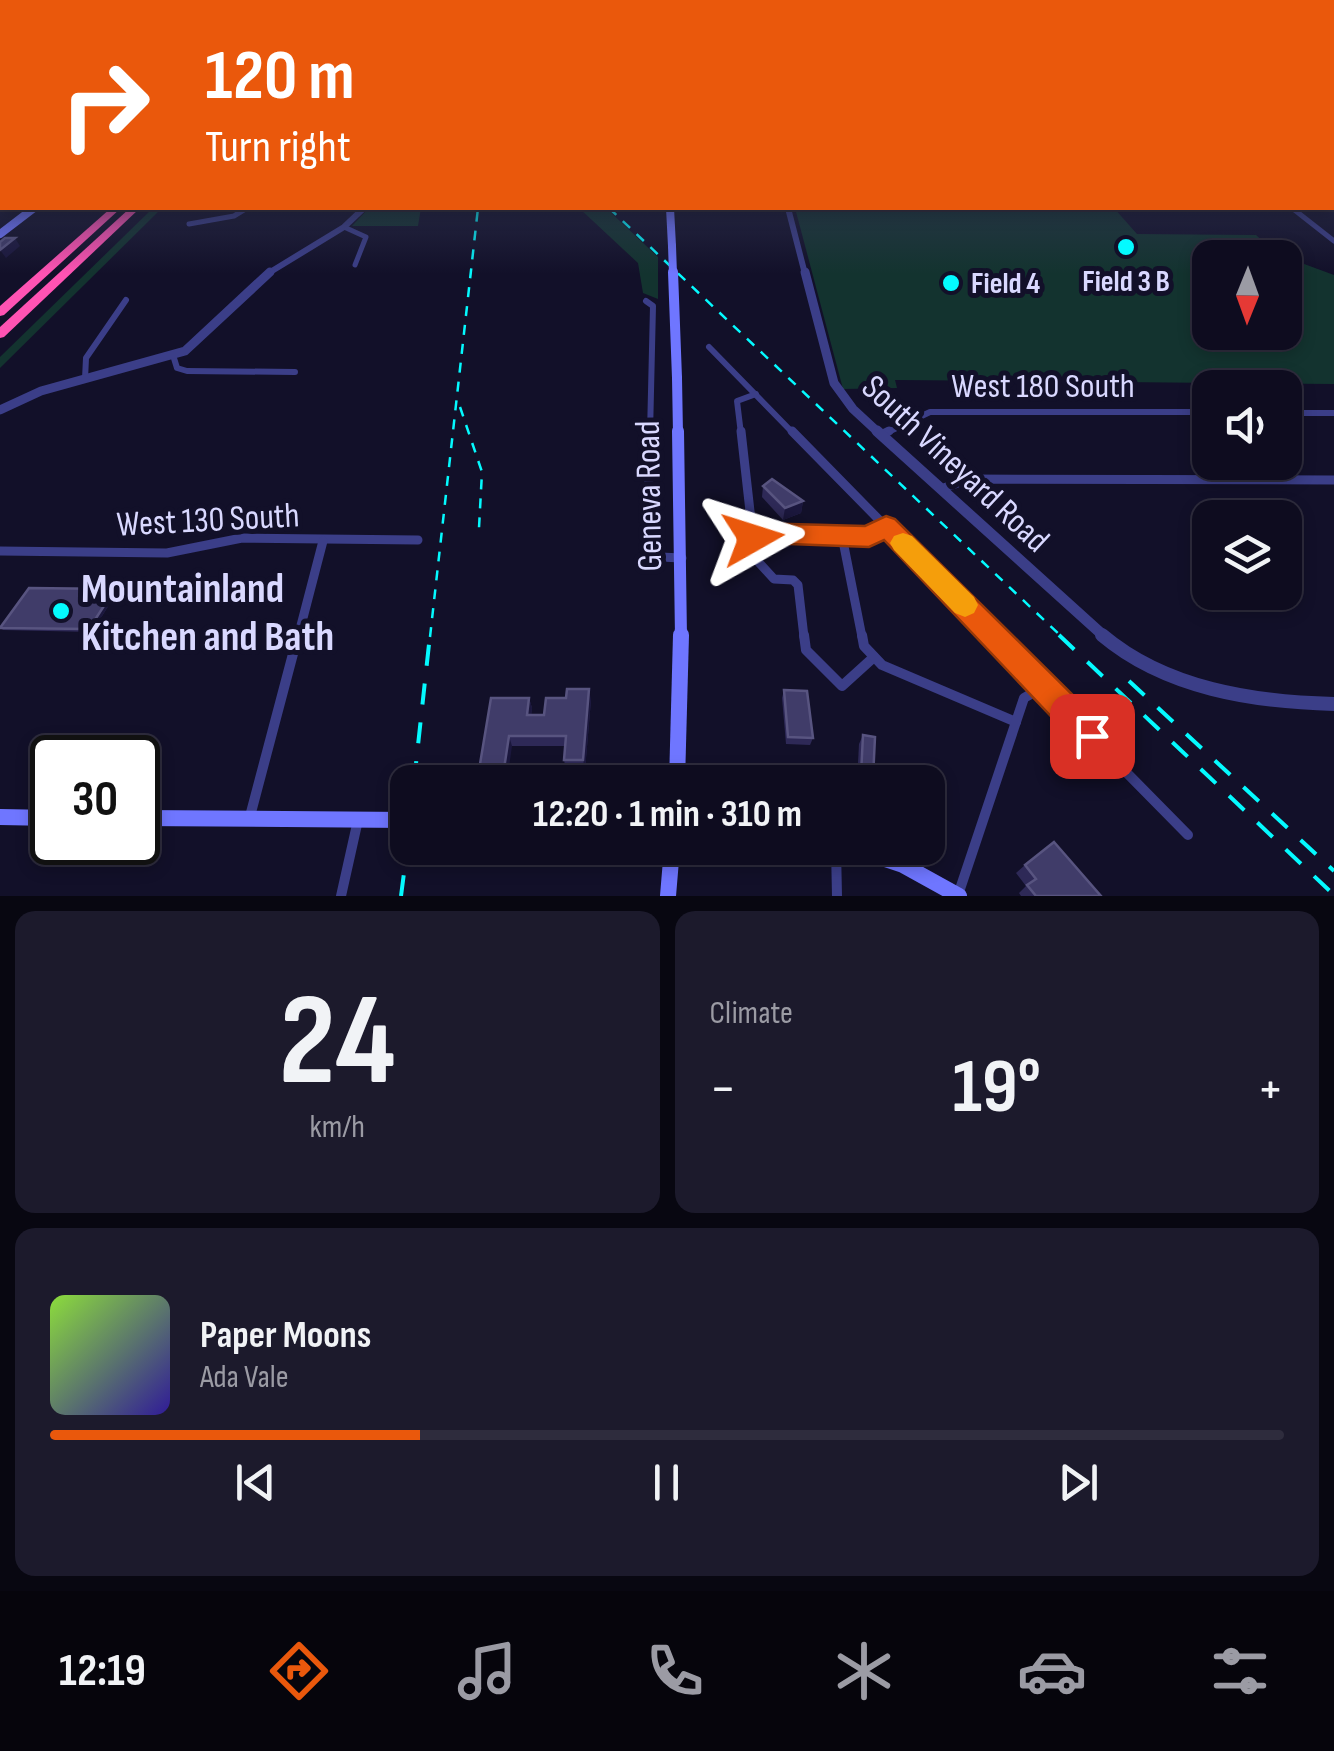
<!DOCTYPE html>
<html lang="en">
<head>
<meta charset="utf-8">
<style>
	:root { --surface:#0e0c1f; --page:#1c1a2c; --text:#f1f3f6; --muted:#9b9ba4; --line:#2e2c3d; --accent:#ea580c }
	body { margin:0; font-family:"Sofia Sans Condensed",sans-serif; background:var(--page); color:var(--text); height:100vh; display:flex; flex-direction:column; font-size:38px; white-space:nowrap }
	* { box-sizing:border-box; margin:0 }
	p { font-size:32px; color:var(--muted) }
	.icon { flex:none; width:55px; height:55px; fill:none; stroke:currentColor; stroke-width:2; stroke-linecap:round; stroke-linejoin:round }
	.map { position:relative; height:896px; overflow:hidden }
	.details { display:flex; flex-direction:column; gap:15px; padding:15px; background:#080711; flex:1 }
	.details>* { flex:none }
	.top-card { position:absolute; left:0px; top:0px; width:1335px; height:210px; box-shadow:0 5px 15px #0003,0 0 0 2px var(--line); background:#ea580c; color:#fff; overflow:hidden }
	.needle { width:65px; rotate:181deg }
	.controls { position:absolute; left:1192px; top:240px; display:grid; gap:20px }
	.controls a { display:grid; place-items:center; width:110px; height:110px; border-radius:20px; background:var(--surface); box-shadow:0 5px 15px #0003,0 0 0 2px var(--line); font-size:50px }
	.speed { position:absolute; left:30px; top:735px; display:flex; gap:20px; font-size:50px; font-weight:700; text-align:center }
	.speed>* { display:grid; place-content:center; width:130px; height:130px; border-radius:50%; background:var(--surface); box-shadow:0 5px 15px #0003,0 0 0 2px var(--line); line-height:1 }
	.speed .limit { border:5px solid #111; border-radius:15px; background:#fff; color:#111 }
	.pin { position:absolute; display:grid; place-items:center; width:85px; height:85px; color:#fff; margin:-42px; border-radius:20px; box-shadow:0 5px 15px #0006 }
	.me { position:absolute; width:110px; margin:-55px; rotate:84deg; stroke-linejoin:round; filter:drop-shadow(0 0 8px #0008) }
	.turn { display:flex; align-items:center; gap:35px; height:210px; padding:0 40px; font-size:45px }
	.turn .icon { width:130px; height:130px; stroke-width:2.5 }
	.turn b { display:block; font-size:70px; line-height:85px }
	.big { font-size:75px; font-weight:700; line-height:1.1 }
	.details .widget { flex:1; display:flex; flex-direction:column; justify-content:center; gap:15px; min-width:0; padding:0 35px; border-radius:20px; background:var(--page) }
	.details .dial { align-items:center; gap:0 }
	.dial b { font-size:130px; line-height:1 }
	.song { display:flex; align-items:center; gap:30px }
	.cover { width:120px; height:120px; border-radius:15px; background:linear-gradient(135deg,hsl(90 70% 55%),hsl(250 70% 35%)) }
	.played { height:10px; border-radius:5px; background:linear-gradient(90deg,var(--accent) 30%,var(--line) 30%) }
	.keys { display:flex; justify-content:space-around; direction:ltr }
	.heat { display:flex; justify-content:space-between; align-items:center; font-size:55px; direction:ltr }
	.details .tiles { flex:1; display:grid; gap:15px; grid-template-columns:1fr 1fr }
	.widget:last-child { grid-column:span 2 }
	.trip { position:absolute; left:390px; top:765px; width:555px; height:100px; border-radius:20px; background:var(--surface); box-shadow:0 5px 15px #0003,0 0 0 2px var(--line); font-weight:700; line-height:100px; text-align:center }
	.tabs { display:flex; height:160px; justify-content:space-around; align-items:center; background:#06050c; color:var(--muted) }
	.tabs .icon { width:70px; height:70px }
	.tabs .selected { color:var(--accent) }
	.tabs b { font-size:45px; color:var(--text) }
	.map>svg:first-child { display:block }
	.green { fill:#13332f; fill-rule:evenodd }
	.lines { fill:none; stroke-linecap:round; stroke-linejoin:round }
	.minor-far3 { stroke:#3b3e88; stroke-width:5 }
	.minor-far2 { stroke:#3b3e88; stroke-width:6 }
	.minor-far1 { stroke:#3b3e88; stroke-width:9 }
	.minor { stroke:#3b3e88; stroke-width:10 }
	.tertiary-far3 { stroke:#3b3e88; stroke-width:6 }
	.tertiary-far2 { stroke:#3b3e88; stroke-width:9 }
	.tertiary-far1 { stroke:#3b3e88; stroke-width:11 }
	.tertiary { stroke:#3b3e88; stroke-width:14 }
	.secondary-far3 { stroke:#6f76ff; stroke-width:8 }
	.secondary-far2 { stroke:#6f76ff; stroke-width:10 }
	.secondary-far1 { stroke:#6f76ff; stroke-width:12 }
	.secondary { stroke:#6f76ff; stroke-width:16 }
	.motorway { fill:#ff53b3; fill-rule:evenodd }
	.rail-far1 { stroke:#04faff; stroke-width:2.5; stroke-dasharray:10 9; stroke-linecap:butt }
	.rail { stroke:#04faff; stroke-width:4; stroke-dasharray:21 18; stroke-linecap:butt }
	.secondary-bridge-far1 { stroke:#6f76ff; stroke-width:8 }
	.secondary-bridge { stroke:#6f76ff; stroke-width:10 }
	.wall { fill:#2e2957 }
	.shaded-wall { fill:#1b173d }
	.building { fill:#403c69; stroke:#585480; stroke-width:2.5 }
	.route { fill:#ea580c; stroke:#983908; stroke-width:2.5 }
	.slow { fill:#f59e0b }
	.poi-dot { fill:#04faff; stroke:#121029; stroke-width:4 }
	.labels { text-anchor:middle; stroke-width:10; stroke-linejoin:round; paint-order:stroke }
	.far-poi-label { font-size:30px; font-weight:bold; fill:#d9d8ff; stroke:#121029 }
	.street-label { font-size:35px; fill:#d9d8ff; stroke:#121029 }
	.near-poi-label { font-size:42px; font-weight:bold; fill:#d9d8ff; stroke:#121029; text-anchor:start }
</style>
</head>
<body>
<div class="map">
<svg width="1334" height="896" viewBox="0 0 1334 896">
	<rect width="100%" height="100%" fill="#121029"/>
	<g class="green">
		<path d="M 153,208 L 162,208 L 0,368 L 0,357 Z"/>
		<path d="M 369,208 L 421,208 L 418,226 L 352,226 Z"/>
		<path d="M 579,208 L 606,208 L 658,257 L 658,299 L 643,293 L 638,263 Z"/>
		<path d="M 795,208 L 1114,208 L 1137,234 L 1256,235 L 1277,254 L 1334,275 L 1334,384 L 895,380 L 897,388 L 843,389 ZM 1210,258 L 1285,258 L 1285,332 L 1210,332 Z"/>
	</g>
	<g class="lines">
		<g class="minor-far3">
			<path d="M 1292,208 L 1334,241"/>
			<path d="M 189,224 L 234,216 L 247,208"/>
			<path d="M 344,227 L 366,237 L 355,265"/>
		</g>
		<g class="minor-far2">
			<path d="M 646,301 L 653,306 L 650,434"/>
			<path d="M 709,347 L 794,434"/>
			<path d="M 173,355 L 177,368 L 187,371 L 295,372"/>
			<path d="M 85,379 L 86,358 L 126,300"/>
			<path d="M 1285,413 L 1334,413"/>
			<path d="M 741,434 L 737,401 L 756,394"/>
			<path d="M 884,434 L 930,412 L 1210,412"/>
		</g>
		<g class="minor-far1">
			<path d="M 650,431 L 647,549 L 660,557 L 682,558"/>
			<path d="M 741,431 L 753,538 L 742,544 L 774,579 L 793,580 L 798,585 L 804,637"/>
			<path d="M 792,431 L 994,637"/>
			<path d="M 881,435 L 889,431"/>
			<path d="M 1247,462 L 1260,479"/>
			<path d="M 941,489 L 969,479 L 1334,480"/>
			<path d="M 753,533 L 869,536 L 886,526"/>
			<path d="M 842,536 L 862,637"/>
			<path d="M 0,551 L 167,553 L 242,538 L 418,540"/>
			<path d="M 298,637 L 323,541"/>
		</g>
		<g class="minor">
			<path d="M 804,635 L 806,650 L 842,686 L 874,657"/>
			<path d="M 862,635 L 864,646 L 882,665 L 1016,722"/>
			<path d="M 991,635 L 1188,835"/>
			<path d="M 249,820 L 298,635"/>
			<path d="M 836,848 L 837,896"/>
			<path d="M 958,895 L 1024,698 L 1043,687"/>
			<path d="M 341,896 L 358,820"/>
		</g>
		<g class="tertiary-far3">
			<path d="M 788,208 L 805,274"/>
			<path d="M 267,274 L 344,227 L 364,208"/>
		</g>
		<g class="tertiary-far2">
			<path d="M 805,272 L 834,383 L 853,409 L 880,434"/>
			<path d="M 0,410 L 41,391 L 185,351 L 270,272"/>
		</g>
		<path class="tertiary-far1" d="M 877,431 L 1105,637"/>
		<path class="tertiary" d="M 1102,635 C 1166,689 1254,702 1334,704"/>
		<g class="secondary-far3">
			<path d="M 670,208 L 672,246"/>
			<path d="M 0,234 L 34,208"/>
		</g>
		<path class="secondary-far2" d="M 677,378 L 678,434"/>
		<path class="secondary-far1" d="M 678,431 L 681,637"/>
		<g class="secondary">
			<path d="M 677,782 L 681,635"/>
			<path d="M 0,817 L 52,818"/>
			<path d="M 138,818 L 408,820"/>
			<path d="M 852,848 L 903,865 L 959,896"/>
			<path d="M 668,896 L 672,848"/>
		</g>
		<g class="motorway">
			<path d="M 111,208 L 121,208 L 4,315 L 0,316 L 0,306 Z"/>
			<path d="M 130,208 L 140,208 L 4,337 L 0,338 L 0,327 Z"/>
		</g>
		<g class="rail-far1">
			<path d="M 609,208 L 1062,637"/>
			<path d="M 460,407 L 482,472 L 479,528"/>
			<path d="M 430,637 L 478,208"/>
		</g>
		<g class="rail">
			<path d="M 1059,635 L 1334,895"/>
			<path d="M 1129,681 L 1334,871"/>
			<path d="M 414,782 L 430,635"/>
			<path d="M 401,896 L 408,842"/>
		</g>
		<path class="secondary-bridge-far1" d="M 672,246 L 673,274"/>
		<path class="secondary-bridge" d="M 673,272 L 677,378"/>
	</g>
	<g class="wall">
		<path d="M 763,486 L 803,501 L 801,513 L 783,520 L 762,497 Z"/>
		<path d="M 115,589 L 117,592 L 92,632 L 3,630 L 0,627 Z"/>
		<path d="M 784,690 L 813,738 L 810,745 L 786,744 L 782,698 Z"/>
		<path d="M 529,698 L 532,708 L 531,715 L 544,715 L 591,700 L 585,770 L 566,770 L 564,760 L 565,746 L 512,746 L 477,782 Z"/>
		<path d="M 863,735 L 873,778 L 871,782 L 857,782 L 859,744 Z"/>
		<path d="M 1025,865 L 1101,896 L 1021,896 L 1019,893 L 1026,886 L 1016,873 Z"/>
	</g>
	<g class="shaded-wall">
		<path d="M 15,238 L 20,246 L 6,258 L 0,250 Z"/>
		<path d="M 803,501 L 801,513 L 783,520 L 785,508 Z"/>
		<path d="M 115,589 L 117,592 L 92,632 L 89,629 Z"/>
		<path d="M 589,689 L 591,700 L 585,770 L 583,760 Z"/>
		<path d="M 529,698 L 532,708 L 530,725 L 527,715 Z"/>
		<path d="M 509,736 L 512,746 L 507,782 L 502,782 Z"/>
	</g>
	<g class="building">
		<path d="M 5,238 L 15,238 L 0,250 L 0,242 Z"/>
		<path d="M 772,479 L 803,501 L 785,508 L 763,486 Z"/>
		<path d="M 29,588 L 115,589 L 89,629 L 0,628 Z"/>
		<path d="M 567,689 L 589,689 L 583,760 L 564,760 L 566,736 L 509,736 L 502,782 L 477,782 L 491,698 L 529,698 L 527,715 L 544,715 L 546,698 L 566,698 Z"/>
		<path d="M 784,690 L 807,691 L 813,738 L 788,737 Z"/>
		<path d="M 863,735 L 875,737 L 873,778 L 861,775 Z"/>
		<path d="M 1054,842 L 1101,896 L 1036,896 L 1027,885 L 1036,879 L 1025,865 Z"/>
	</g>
	<linearGradient id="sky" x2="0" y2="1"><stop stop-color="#0a0917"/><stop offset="0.54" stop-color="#333754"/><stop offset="1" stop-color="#333754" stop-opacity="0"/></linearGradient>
	<rect width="1334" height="274" fill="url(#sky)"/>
	<path class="route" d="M 886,516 L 895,519 L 1103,725 L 1107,736 L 1103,747 L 1092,751 L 1080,747 L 884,540 L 869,547 L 763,543 L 753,549 L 744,546 L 740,538 L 744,526 L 752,523 L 865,526 Z"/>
	<path class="slow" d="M 903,533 L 912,536 L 974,597 L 978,605 L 974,613 L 965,617 L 955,613 L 894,550 L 890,543 L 894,536 Z"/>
	<g class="poi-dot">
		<circle cx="1126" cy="247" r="10"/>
		<circle cx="951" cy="283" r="10"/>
		<circle cx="61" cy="611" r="10"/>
	</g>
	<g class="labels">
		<g class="far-poi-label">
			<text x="1126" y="291">Field 3 B</text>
			<text x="971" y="293" text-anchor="start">Field 4</text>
		</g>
		<g class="street-label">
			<text x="1043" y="397">West 180 South</text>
			<text transform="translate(956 463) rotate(43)" y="12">South Vineyard Road</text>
			<text transform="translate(648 496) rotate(-91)" y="12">Geneva Road</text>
			<text transform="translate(208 519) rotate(-3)" y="12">West 130 South</text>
		</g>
		<g class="near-poi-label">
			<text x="81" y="602">Mountainland<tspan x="81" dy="48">Kitchen and Bath</tspan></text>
		</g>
	</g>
</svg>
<div class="controls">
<a><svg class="needle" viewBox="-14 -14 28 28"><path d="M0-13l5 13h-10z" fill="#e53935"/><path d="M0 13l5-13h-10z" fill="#9b9ba4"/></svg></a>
<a><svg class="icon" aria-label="sound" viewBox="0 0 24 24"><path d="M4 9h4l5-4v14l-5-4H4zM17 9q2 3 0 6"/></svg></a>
<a><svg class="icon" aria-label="layers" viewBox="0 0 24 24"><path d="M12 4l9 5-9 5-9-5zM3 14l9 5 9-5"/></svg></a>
</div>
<div class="speed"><div class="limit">30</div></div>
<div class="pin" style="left:1092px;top:736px;background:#d93025"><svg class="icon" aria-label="arrive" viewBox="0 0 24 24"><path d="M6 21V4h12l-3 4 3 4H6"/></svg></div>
<svg class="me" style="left:753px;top:538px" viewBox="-20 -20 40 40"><path d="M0-17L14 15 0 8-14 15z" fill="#ea580c" stroke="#fff" stroke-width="4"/></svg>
<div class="trip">12:20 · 1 min · 310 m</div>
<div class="top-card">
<div class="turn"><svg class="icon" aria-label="right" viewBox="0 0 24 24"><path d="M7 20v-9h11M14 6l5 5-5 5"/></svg><div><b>120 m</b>Turn right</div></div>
</div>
</div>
<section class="details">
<div class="tiles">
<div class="widget dial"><b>24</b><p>km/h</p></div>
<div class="widget"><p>Climate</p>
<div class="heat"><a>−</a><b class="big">19°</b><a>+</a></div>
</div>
<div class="widget">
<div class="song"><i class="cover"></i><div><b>Paper Moons</b><p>Ada Vale</p></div></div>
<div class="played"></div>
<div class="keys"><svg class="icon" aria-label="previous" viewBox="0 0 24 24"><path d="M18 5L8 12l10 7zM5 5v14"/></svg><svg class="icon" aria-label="pause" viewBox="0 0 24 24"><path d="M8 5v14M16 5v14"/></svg><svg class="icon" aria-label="next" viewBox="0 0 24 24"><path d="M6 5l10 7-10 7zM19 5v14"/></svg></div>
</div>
</div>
</section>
<nav class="tabs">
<b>12:19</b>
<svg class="icon selected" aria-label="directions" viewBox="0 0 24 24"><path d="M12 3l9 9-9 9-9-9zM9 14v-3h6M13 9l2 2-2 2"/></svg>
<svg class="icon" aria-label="music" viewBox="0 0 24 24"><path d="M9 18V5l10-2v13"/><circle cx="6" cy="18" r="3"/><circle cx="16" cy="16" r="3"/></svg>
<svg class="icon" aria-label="phone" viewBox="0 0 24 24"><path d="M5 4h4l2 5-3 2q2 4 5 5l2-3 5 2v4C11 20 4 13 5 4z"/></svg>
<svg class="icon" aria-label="climate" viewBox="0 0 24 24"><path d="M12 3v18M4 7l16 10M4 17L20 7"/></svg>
<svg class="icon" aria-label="car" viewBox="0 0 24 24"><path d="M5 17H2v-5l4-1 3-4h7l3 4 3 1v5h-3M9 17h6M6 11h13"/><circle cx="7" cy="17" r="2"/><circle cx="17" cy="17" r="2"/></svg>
<svg class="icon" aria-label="filters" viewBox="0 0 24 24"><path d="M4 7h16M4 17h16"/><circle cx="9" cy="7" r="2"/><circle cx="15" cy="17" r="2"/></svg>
</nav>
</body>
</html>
